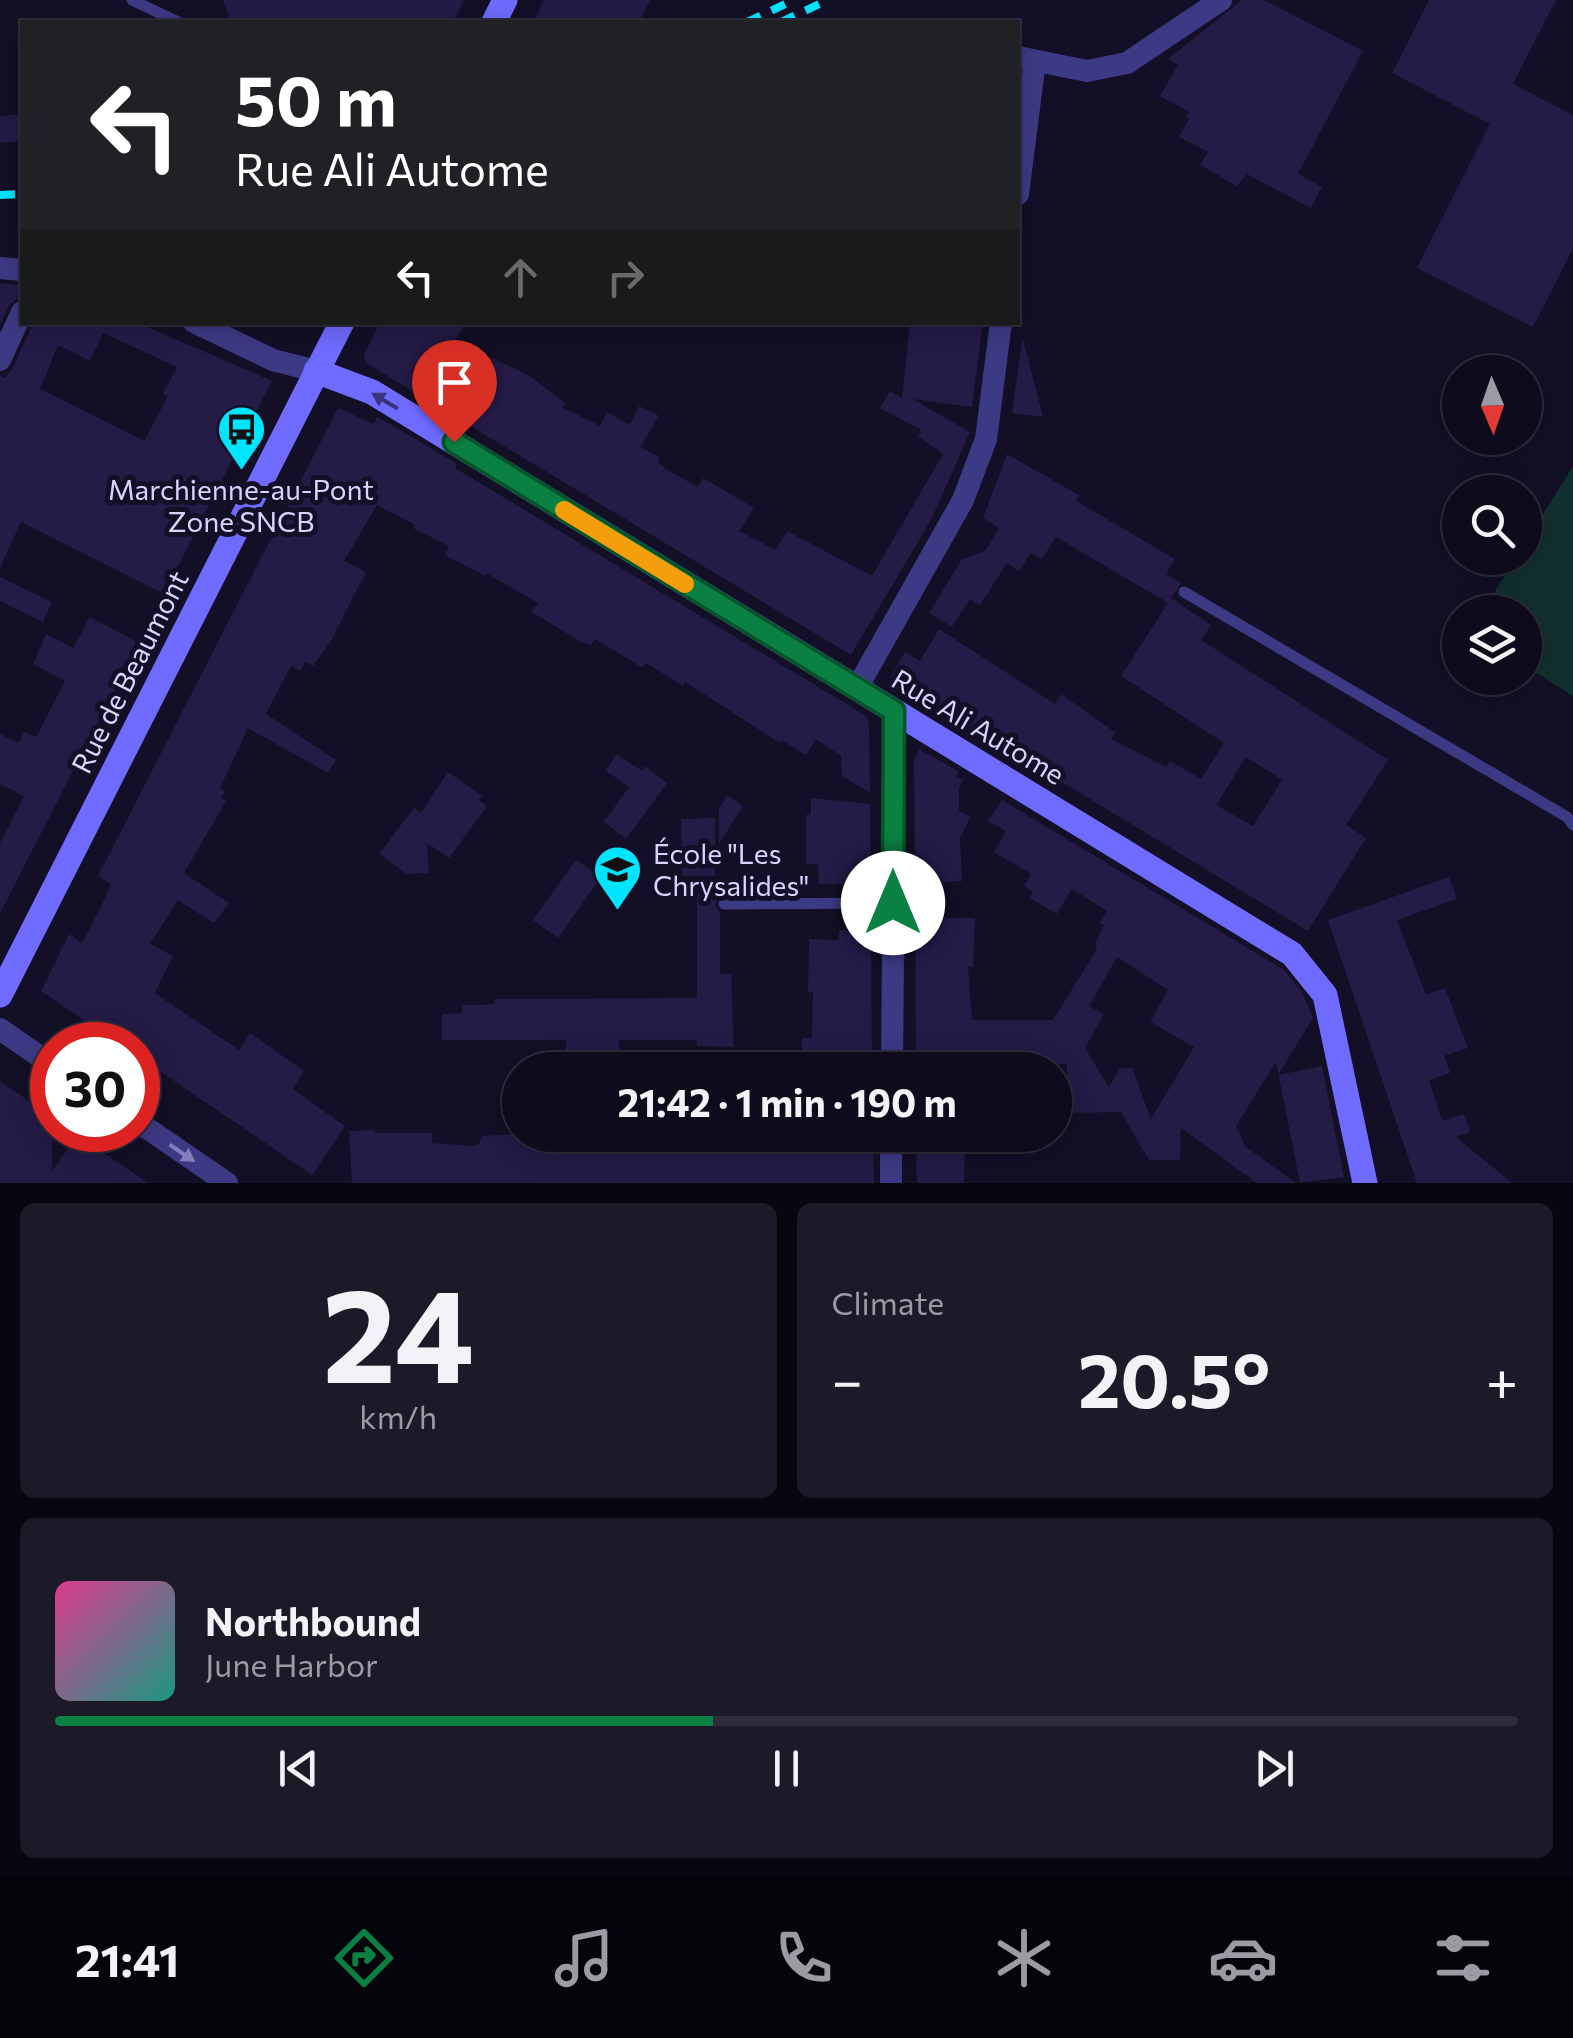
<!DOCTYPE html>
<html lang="en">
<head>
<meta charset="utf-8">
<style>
	:root { --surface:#0e0b1c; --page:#1c1929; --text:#f1f3f6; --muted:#9b9ba3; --line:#2e2b3b; --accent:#0b8043 }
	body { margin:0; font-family:Commissioner,sans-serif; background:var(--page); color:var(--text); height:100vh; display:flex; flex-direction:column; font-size:38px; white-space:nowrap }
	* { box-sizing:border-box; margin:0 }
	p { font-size:32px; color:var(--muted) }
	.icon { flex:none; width:55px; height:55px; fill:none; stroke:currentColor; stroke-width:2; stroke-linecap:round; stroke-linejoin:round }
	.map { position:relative; height:1183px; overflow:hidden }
	.drawer { display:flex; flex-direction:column; gap:20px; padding:20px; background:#08060f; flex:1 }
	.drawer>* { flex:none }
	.banner { position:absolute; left:20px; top:20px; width:1000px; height:305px; border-radius:0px; box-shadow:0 5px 25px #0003,0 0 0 2px var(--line); background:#202124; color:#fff; overflow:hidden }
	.needle { width:65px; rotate:178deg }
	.tools { position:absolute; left:1442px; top:355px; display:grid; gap:20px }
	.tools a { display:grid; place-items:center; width:100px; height:100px; border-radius:50%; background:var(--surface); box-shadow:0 5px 25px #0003,0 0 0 2px var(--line); font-size:50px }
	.speed { position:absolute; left:30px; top:1022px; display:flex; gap:20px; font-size:50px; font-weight:700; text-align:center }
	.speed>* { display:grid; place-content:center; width:130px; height:130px; border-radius:50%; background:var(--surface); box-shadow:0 5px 25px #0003,0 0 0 2px var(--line); line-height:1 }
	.speed .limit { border:15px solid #d22; background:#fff; color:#111 }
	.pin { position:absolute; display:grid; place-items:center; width:85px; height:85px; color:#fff; margin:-102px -42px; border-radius:50% 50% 50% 0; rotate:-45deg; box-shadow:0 0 10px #0007 }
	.pin .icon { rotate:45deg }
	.me { position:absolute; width:110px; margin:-55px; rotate:0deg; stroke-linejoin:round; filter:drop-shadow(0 0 8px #0008) }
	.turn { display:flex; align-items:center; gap:35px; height:210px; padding:0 50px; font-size:45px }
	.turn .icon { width:130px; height:130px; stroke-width:2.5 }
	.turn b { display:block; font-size:70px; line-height:85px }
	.lanes { display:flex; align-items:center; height:95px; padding:0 50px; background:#0003; justify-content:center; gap:50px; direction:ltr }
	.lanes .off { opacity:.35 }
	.big { font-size:75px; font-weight:700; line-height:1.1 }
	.drawer .card { flex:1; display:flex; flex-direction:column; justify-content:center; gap:15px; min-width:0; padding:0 35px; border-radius:15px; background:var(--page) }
	.drawer .dial { align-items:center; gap:0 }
	.dial b { font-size:130px; line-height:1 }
	.song { display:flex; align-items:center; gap:30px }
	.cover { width:120px; height:120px; border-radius:15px; background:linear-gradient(135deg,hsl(330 70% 55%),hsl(170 70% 35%)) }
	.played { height:10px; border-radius:5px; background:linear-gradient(90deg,var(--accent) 45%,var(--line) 45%) }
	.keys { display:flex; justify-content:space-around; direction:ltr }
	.heat { display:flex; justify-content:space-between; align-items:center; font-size:55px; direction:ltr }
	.drawer .tiles { flex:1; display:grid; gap:20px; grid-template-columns:1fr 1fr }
	.card:last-child { grid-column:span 2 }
	.trip { position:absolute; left:502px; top:1052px; width:570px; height:100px; border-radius:50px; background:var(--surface); box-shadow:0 5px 25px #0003,0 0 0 2px var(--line); font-weight:700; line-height:100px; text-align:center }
	.tab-bar { display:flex; height:160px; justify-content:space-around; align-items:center; background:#06040b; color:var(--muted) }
	.tab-bar .icon { width:70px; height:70px }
	.tab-bar .active { color:var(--accent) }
	.tab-bar b { font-size:45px; color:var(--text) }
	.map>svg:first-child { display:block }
	.green { fill:#12302f }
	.building { fill:#241b47; fill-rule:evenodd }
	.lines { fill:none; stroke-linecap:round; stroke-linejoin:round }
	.lane { stroke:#3d3a85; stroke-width:11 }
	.street { stroke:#3d3a85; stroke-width:22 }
	.secondary { stroke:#6f6bff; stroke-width:25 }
	.rail { stroke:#00e5ff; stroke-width:8; stroke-dasharray:15 12; stroke-linecap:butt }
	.oneway { fill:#38347d }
	.oneway2 { fill:#837fbc }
	.route-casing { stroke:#07532c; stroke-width:25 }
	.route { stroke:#0b8043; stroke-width:18 }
	.slow { stroke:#f59e0b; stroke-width:18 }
	.labels { text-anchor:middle; stroke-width:10; stroke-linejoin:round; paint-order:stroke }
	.poi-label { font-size:28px; fill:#d9d4ff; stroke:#130f26 }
	.street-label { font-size:28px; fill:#d9d4ff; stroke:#130f26 }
</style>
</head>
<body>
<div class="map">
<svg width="1573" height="1183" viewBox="0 0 1573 1183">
	<rect width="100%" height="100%" fill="#130f26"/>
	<path class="green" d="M 1573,466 L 1573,696 L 1525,666 L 1525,612 L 1482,612 L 1516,558 L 1525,558 L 1525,543 Z"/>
	<g class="building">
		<path d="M 223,0 L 464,0 L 453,22 L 240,22 L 230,19 Z"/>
		<path d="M 544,0 L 650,0 L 639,22 L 533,22 Z"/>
		<path d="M 1242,0 L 1264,0 L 1363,51 L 1298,174 L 1322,187 L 1311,208 L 1247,174 L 1237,186 L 1200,165 L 1208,152 L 1179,137 L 1189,119 L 1186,118 L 1189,112 L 1160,96 L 1178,65 L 1168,59 Z"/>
		<path d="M 1429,0 L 1556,0 L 1513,84 L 1573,115 L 1573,248 L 1533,327 L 1417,268 L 1490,124 L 1392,73 Z"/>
		<path d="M 22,114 L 22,141 L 0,143 L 0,116 Z"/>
		<path d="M 0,283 L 22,285 L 20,297 L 9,305 L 0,324 Z"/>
		<path d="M 34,322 L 136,322 L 272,381 L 164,594 L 21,522 L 0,568 L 0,376 L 5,378 L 13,367 ZM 103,333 L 177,367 L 163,394 L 168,396 L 144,441 L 40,389 L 58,345 L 90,361 Z"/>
		<path d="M 380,322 L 466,322 L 436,370 L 471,388 L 488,356 L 528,375 L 565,403 L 562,407 L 600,426 L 607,412 L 630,425 L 639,406 L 659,416 L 640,447 L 660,457 L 658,462 L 664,468 L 698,487 L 703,478 L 754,508 L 739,531 L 776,550 L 787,531 L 872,576 L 943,454 L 918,436 L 921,430 L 880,408 L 890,391 L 902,398 L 910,322 L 983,322 L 972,407 L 912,399 L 970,432 L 931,520 L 851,655 L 366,363 L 364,355 Z"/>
		<path d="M 1022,340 L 1023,340 L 1043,417 L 1012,413 Z"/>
		<path d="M 338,408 L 374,424 L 377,417 L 399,429 L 457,464 L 455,468 L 865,715 L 869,722 L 870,793 L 842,776 L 841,756 L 816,739 L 806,755 L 782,740 L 780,743 L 685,682 L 683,686 L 646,663 L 643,668 L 595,639 L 591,645 L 583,643 L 532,612 L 538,603 L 486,573 L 485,576 L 445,555 L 449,546 L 413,528 L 415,525 L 377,505 L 344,561 L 366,572 L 331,641 L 313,666 L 305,662 L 301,671 L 291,666 L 266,714 L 336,760 L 328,773 L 248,728 L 220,788 L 225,791 L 221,798 L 226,801 L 184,873 L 229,903 L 214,923 L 178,900 L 150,944 L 173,956 L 155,993 L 239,1050 L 250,1033 L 304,1071 L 293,1089 L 345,1126 L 312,1175 L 138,1056 L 138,1045 L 120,1045 L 41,991 L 69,934 L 82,943 L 101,907 L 111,884 L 98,876 Z"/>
		<path d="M 1007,454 L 1079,495 L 1076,501 L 1175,559 L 1166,574 L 1181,583 L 1171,598 L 1211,625 L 1201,640 L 1388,760 L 1346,825 L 1366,838 L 1308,931 L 890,678 L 905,652 L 920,661 L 939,629 L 1055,704 L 1061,694 L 1115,732 L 1111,739 L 1166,767 L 1170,761 L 1201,779 L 1224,743 L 1121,676 L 1168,603 L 1056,537 L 1042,559 L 1031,553 L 1019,571 L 1007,563 L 980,605 L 970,599 L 952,627 L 929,613 L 962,559 L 985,551 L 999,528 L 983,518 ZM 1246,757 L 1282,780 L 1253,826 L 1216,805 Z"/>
		<path d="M 0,577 L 52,602 L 43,622 L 0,601 Z"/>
		<path d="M 90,617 L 139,643 L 0,913 L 0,843 L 24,796 L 0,784 L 0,734 L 19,743 L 24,732 L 36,737 L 65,681 L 33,664 L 46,634 L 73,648 Z"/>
		<path d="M 919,749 L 958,771 L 956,777 L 963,779 L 959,788 L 959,811 L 970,817 L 960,839 L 962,881 L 915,884 L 914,761 Z"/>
		<path d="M 616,754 L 641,770 L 645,766 L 667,783 L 626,839 L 604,822 L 629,787 L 606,771 Z"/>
		<path d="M 448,772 L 482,796 L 479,800 L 487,806 L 449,858 L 427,843 L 429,873 L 407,874 L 379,854 L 414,808 L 421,813 Z"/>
		<path d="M 727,795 L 743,806 L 719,844 L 719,809 Z"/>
		<path d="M 811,798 L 870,804 L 871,884 L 819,884 L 818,864 L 806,864 L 806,815 L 811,815 Z"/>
		<path d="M 1002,800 L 1283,969 L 1302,992 L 1313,1018 L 1278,1075 L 1322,1066 L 1344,1177 L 1300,1183 L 1276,1062 L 1236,1126 L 1245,1146 L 1296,1183 L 1257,1183 L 1181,1128 L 1180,1160 L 1149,1160 L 1121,1112 L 1067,1113 L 1067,1064 L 968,1064 L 968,1070 L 916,1070 L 915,918 L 975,918 L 973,967 L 968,967 L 972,1020 L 1053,1020 L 1097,949 L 1095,944 L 1104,925 L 1100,923 L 1107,911 L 1072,889 L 1057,914 L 1030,898 L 1033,892 L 1024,886 L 1031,874 L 994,852 L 1006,831 L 988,821 ZM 1117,957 L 1168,990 L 1150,1022 L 1194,1047 L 1151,1119 L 1132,1068 L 1120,1068 L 1109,1087 L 1085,1048 L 1104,1014 L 1089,1006 Z"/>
		<path d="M 715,818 L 715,876 L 682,876 L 681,819 Z"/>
		<path d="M 576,860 L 601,877 L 558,938 L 533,920 Z"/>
		<path d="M 1449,877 L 1457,899 L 1397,920 L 1426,995 L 1445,988 L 1468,1048 L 1444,1056 L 1450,1073 L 1429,1080 L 1442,1121 L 1464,1114 L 1470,1132 L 1456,1137 L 1512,1183 L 1417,1183 L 1328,920 Z"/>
		<path d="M 697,880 L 719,880 L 719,896 L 715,905 L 720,912 L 720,974 L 731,974 L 734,1047 L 697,1046 L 697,1040 L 619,1040 L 618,1058 L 566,1057 L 566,1040 L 442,1040 L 442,1014 L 462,1013 L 462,1005 L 486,1005 L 495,1003 L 495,999 L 697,998 Z"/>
		<path d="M 839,930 L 871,930 L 872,1070 L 823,1070 L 823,1060 L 802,1060 L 802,1038 L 812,1038 L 813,992 L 808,992 L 809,939 L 839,940 Z"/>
		<path d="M 0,1081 L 52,1117 L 52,1171 L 78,1135 L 148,1183 L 0,1183 Z"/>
		<path d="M 375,1130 L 375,1133 L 432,1133 L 432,1143 L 471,1146 L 479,1144 L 482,1136 L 520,1134 L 528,1135 L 528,1138 L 552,1139 L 553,1147 L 624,1147 L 624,1138 L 681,1140 L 681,1135 L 818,1138 L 873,1135 L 874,1183 L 352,1183 L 349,1131 Z"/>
		<path d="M 916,1135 L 965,1135 L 964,1183 L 917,1183 Z"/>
	</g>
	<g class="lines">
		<g class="lane">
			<path d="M 132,0 L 178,22"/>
			<path d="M 1184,592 L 1567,817 L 1573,825"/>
			<path d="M 724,904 L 893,903"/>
		</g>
		<g class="street">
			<path d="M 1018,57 L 1087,71 L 1127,63 L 1221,0"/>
			<path d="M 1018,194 L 1035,61"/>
			<path d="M 0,268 L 22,270"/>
			<path d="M 194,322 L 273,360 L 316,371"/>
			<path d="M 0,360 L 22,312"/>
			<path d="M 857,688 L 963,500 L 986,439 L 1001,322"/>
			<path d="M 0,1029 L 52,1065"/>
			<path d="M 892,1070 L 895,711"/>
			<path d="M 138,1122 L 227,1183"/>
			<path d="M 891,1183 L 891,1135"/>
		</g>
		<g class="secondary">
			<path d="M 494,22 L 505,0"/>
			<path d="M 316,371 L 372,392 L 1292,954 L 1325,995 L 1365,1183"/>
			<path d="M 0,995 L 342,322"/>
		</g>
		<g class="rail">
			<path d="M 747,22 L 794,0"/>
			<path d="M 781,22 L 828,0"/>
			<path d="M 0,195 L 22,194"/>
		</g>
	</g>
	<defs><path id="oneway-solid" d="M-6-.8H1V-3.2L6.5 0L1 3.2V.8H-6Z" transform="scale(2.5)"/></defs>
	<use class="oneway" href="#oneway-solid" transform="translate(385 401) rotate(-149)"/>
	<use class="oneway2" href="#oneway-solid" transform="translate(182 1153) rotate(34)"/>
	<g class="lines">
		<defs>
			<path id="route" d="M 454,442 L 894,711 L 893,903"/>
		</defs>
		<use href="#route" class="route-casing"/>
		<use href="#route" class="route"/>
		<path class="slow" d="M 564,510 L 685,584"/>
	</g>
	<defs>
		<symbol id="bus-pin" viewBox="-11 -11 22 30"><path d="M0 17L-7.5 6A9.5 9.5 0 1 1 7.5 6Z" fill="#00e5ff" stroke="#130f26"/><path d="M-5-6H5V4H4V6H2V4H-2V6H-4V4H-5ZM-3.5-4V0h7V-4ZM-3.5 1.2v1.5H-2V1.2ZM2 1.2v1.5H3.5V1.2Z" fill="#111"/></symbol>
		<symbol id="school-pin" viewBox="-11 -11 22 30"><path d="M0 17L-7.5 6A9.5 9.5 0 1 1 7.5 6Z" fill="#00e5ff" stroke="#130f26"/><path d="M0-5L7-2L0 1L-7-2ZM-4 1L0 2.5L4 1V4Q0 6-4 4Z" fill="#111"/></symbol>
	</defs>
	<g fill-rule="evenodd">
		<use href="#bus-pin" x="214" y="402" width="55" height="75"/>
		<use href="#school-pin" x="590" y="842" width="55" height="75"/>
	</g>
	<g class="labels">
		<g class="poi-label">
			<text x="241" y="500">Marchienne-au-Pont<tspan x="241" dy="32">Zone SNCB</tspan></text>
			<text x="653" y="864" text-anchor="start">École "Les<tspan x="653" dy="32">Chrysalides"</tspan></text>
		</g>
		<g class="street-label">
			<text transform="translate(130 672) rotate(-63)" y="10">Rue de Beaumont</text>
			<text transform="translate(978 727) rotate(31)" y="10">Rue Ali Autome</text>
		</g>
	</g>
</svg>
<div class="tools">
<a><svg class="needle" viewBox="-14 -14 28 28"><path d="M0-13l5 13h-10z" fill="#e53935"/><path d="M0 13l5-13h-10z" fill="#9b9ba3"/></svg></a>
<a><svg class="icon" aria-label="search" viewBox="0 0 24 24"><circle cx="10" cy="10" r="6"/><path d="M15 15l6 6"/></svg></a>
<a><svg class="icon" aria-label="layers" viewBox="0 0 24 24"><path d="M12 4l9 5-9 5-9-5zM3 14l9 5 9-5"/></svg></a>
</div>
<div class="speed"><div class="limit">30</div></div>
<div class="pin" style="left:454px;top:442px;background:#d93025"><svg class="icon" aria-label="arrive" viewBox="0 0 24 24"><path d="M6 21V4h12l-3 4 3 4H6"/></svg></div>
<svg class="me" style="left:893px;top:903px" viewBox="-20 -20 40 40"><circle r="19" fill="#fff"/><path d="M0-13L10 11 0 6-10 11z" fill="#0b8043"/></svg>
<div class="trip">21:42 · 1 min · 190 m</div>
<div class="banner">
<div class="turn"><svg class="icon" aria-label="left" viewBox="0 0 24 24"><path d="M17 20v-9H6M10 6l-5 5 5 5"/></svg><div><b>50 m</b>Rue Ali Autome</div></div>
<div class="lanes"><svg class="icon" aria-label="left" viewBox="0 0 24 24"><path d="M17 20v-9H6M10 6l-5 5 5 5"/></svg><svg class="icon off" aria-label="ahead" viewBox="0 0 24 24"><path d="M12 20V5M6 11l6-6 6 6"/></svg><svg class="icon off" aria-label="right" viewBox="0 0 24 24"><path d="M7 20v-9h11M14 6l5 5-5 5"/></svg></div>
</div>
</div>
<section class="drawer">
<div class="tiles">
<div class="card dial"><b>24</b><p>km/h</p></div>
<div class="card"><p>Climate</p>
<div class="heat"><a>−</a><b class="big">20.5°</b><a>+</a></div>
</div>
<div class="card">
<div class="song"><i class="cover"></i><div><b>Northbound</b><p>June Harbor</p></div></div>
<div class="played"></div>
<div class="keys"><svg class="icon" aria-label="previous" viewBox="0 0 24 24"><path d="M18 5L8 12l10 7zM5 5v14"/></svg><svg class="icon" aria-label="pause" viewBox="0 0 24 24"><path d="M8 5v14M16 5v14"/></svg><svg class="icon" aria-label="next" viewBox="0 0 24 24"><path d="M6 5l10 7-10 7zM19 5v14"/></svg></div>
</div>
</div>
</section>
<nav class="tab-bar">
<b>21:41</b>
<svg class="icon active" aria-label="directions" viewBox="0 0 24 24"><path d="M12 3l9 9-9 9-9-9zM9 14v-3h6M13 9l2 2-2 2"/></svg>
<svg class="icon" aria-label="music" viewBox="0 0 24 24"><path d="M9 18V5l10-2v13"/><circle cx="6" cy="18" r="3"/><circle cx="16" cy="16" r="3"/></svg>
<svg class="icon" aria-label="phone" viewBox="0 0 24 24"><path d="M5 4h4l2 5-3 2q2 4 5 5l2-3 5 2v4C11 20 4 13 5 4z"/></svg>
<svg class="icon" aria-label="climate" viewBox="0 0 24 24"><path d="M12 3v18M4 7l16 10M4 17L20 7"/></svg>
<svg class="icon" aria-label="car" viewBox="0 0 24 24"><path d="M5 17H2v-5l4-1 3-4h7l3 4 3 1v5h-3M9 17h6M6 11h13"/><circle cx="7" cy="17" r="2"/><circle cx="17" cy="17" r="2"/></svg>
<svg class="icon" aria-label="filters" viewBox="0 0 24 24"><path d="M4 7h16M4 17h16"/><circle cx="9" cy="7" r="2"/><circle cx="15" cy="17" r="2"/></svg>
</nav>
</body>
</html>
